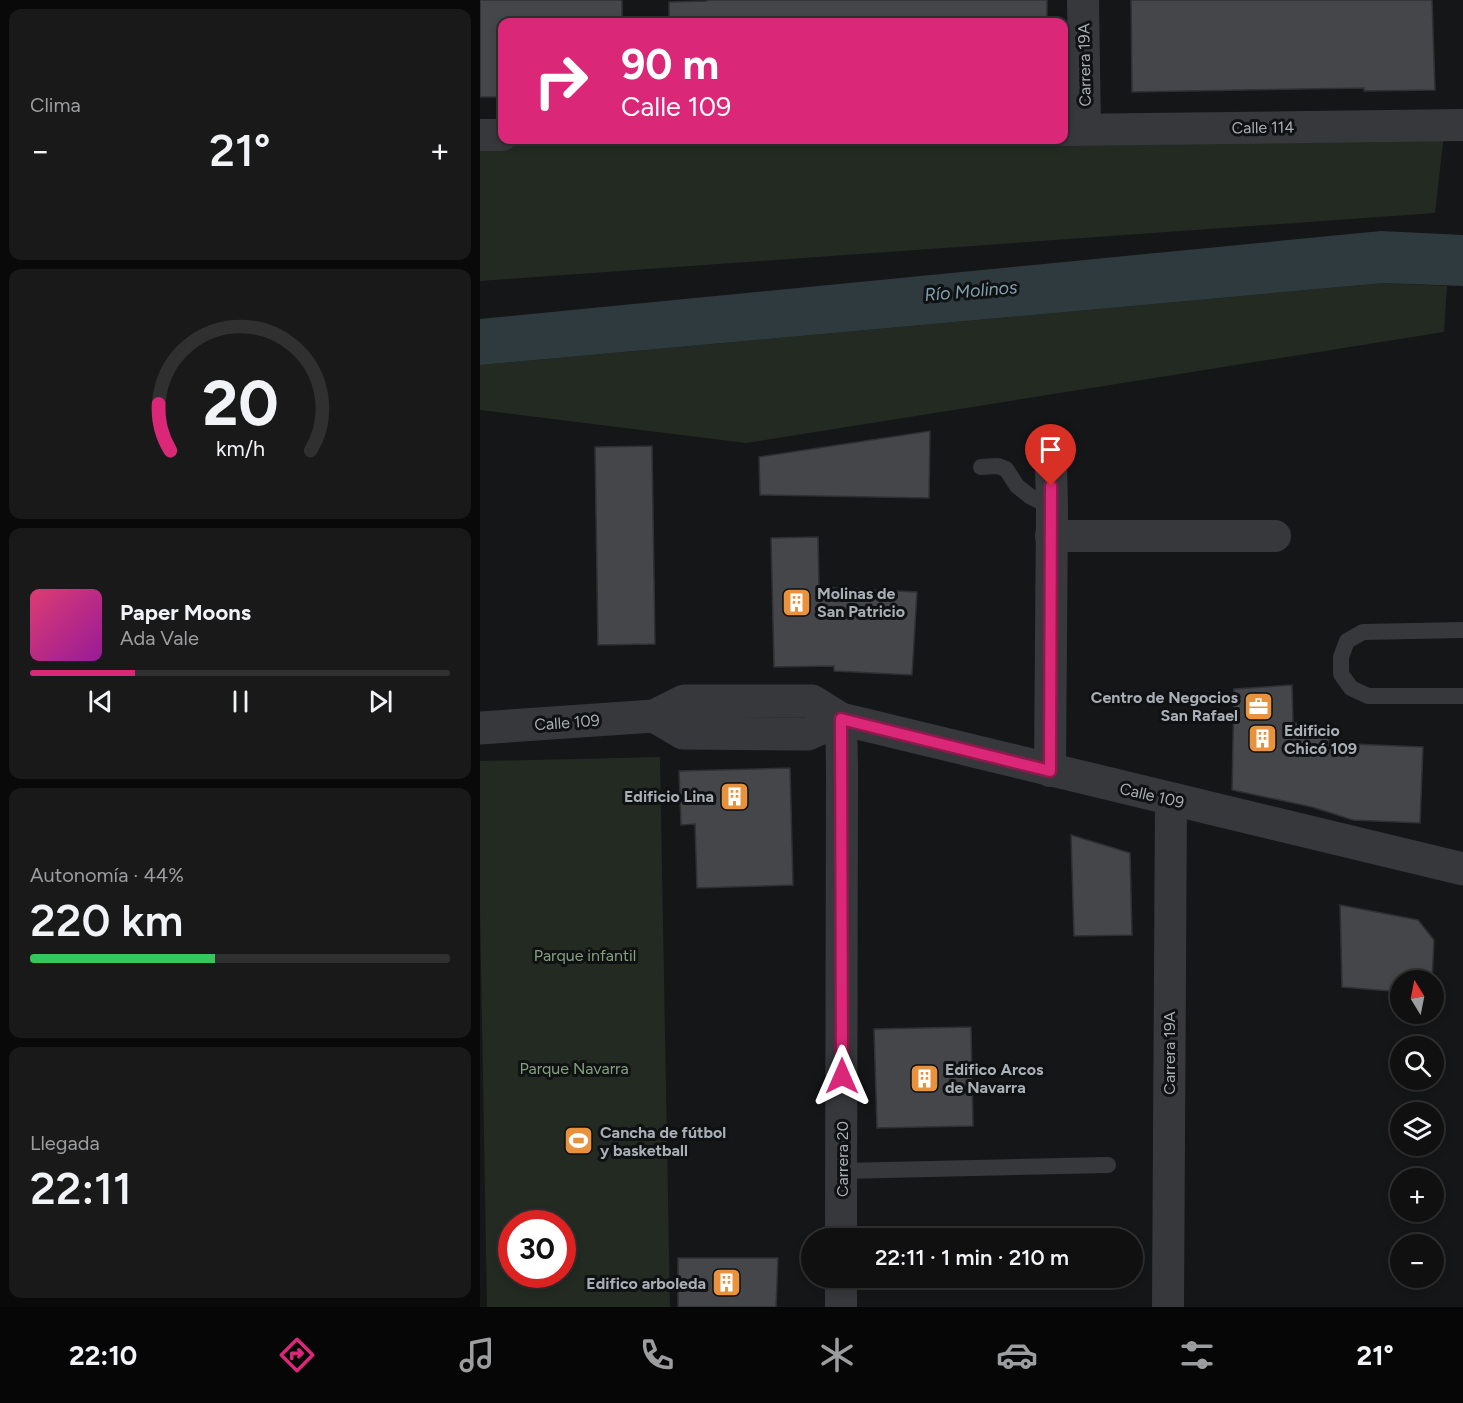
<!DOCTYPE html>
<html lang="es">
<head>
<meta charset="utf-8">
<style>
	:root { --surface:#101011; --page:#19191a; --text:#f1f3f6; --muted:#9c9d9f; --line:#303031; --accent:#db2777 }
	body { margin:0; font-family:Figtree,sans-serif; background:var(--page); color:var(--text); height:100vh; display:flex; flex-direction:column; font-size:22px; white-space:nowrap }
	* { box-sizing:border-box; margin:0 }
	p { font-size:20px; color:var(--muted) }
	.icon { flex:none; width:33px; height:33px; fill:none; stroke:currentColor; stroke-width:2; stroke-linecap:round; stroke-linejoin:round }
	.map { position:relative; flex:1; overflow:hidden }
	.side { display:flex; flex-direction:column; gap:9px; padding:9px; background:#090909; width:480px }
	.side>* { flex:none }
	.top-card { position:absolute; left:18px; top:18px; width:570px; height:126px; border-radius:12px; box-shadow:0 3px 9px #0003,0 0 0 2px var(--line); background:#db2777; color:#fff; overflow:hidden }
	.needle { width:39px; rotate:350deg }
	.tools { position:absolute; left:910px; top:970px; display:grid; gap:12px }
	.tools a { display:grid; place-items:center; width:54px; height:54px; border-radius:50%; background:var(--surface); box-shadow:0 3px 9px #0003,0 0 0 2px var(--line); font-size:30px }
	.speed { position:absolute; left:18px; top:1210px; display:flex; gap:12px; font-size:30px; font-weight:700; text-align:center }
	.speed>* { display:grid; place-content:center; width:78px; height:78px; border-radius:50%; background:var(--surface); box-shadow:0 3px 9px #0003,0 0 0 2px var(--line); line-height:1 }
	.speed .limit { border:9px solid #d22; background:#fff; color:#111 }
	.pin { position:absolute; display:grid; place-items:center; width:51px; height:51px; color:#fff; margin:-62px -26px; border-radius:50% 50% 50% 0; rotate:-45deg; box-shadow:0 0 6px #0007 }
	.pin .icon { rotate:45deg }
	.me { position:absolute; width:66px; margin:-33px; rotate:0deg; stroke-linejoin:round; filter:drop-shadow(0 0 4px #0008) }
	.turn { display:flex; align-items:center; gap:21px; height:126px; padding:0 24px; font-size:27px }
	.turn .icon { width:78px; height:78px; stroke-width:2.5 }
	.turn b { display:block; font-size:42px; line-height:51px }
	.big { font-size:45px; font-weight:600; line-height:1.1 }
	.side .card { flex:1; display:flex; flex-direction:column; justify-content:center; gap:9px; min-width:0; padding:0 21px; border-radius:12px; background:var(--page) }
	.side .dial { align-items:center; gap:0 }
	.dial svg { height:156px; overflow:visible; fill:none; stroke:var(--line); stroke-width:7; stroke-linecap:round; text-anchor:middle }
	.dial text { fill:var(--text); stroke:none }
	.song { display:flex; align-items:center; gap:18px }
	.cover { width:72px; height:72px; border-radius:9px; background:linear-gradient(135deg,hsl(340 70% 55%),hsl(300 70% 35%)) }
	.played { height:6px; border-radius:3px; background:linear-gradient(90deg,var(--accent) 25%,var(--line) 25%) }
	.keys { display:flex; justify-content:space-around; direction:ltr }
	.heat { display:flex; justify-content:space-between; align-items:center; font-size:33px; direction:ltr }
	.charge { height:9px; border-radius:4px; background:linear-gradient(90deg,#34c759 44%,var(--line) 0) }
	.trip { position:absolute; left:321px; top:1228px; width:342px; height:60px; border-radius:30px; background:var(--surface); box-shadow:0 3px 9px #0003,0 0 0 2px var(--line); font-weight:600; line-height:60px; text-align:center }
	.menu { display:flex; height:96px; justify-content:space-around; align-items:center; background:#060607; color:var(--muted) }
	.menu .icon { width:42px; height:42px }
	.menu .active { color:var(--accent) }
	.menu b { font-size:27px; color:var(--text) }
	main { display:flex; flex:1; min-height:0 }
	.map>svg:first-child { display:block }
	.green { fill:#222a22; fill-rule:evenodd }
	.water { fill:#2f3a3f }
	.building { fill:#44464a; stroke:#2f3033; stroke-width:1.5 }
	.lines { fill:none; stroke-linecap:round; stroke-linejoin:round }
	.service { stroke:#37383c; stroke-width:16 }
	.minor { stroke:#37383c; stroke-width:32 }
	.tertiary { stroke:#37383c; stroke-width:33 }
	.route-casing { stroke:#8e194d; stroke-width:15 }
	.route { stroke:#db2777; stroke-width:10 }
	.labels { text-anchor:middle; stroke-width:6; stroke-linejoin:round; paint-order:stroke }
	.street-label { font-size:16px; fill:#a8afb6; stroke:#101112 }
	.poi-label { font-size:16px; font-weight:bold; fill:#a8afb6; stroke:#101112; text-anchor:start }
	.park-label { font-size:16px; fill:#83a080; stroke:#101112 }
	.water-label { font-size:18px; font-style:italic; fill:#81a1b0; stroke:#101112 }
</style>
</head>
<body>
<main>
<section class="side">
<div class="card"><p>Clima</p>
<div class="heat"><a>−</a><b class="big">21°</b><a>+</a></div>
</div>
<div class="card dial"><svg viewBox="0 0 100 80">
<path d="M14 69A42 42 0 1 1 86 69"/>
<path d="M14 69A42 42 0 0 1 8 45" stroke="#db2777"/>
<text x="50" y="56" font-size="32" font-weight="700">20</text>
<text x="50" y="72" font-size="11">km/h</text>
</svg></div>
<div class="card">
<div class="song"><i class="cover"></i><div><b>Paper Moons</b><p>Ada Vale</p></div></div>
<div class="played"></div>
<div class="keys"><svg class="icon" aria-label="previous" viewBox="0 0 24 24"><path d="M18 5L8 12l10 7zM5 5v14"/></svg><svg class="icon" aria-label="pause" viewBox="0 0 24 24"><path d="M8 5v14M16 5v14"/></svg><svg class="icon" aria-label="next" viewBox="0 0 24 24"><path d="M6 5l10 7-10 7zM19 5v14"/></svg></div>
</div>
<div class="card"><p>Autonomía · 44%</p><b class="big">220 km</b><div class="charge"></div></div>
<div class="card"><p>Llegada</p><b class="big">22:11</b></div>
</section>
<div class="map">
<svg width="983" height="1307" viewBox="0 0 983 1307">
	<rect width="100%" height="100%" fill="#151617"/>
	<g class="green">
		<path d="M 964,135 L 955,213 L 0,281 L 0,141 L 584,140 Z"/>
		<path d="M 904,283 L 967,286 L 964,332 L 266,443 L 0,410 L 0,365 Z"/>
		<path d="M 180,757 L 190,1307 L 7,1307 L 0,911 L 0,761 ZM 32,1224 L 82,1224 L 82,1275 L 32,1275 Z"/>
	</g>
	<path class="water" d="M 901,231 L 983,235 L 983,286 L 904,283 L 0,365 L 0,319 Z"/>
	<g class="building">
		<path d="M 0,0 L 142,0 L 142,22 L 22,22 L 22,97 L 0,97 Z"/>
		<path d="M 227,0 L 567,0 L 567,22 L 189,22 L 189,2 L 227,1 Z"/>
		<path d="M 651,0 L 952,0 L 955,90 L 884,91 L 884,88 L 652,92 Z"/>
		<path d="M 450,431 L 449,498 L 280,495 L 279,457 Z"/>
		<path d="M 172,446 L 175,644 L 118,645 L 115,447 Z"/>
		<path d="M 338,537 L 339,587 L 437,592 L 432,675 L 354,671 L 354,666 L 294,667 L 291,538 Z"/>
		<path d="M 812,685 L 813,723 L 849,727 L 849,743 L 943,747 L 940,823 L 873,820 L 832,807 L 752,790 L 754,689 Z"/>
		<path d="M 310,768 L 313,885 L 217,888 L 215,824 L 201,825 L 199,771 Z"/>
		<path d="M 591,835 L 650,853 L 652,935 L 594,936 Z"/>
		<path d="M 860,905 L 938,920 L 954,940 L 952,981 L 921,981 L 921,992 L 862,987 Z"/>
		<path d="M 491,1027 L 493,1126 L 397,1128 L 394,1029 Z"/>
		<path d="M 198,1258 L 298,1258 L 296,1307 L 198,1307 Z"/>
	</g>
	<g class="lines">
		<g class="service">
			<path d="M 501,467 L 518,466 L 526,469 L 537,486 L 551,497 L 572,507"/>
			<path d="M 983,630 L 883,632 L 867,641 L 861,657 L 861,674 L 871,688 L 888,696 L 983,696"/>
			<path d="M 362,1171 L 628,1165"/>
		</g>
		<g class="minor">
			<path d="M 603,0 L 605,129"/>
			<path d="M 584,130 L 983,125"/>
			<path d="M 0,135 L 22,135"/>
			<path d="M 571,536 L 795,536"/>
			<path d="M 361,719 L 362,767 L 361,1239"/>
			<path d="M 570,771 L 572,507 L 571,465"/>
			<path d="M 361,1307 L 361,1278"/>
			<path d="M 688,1307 L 691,800"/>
		</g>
		<g class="tertiary">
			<path d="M 174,716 L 203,733 L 328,734 L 361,719"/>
			<path d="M 0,728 L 174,716 L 204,701 L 332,701 L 361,719 L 983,869"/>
		</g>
	</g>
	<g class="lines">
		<defs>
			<path id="route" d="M 362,1076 L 361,719 L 570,771 L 571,486"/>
		</defs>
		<use href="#route" class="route-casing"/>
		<use href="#route" class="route"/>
	</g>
	<defs>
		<symbol id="building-square" viewBox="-11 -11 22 22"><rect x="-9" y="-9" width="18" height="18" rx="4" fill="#e8923d" stroke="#101112"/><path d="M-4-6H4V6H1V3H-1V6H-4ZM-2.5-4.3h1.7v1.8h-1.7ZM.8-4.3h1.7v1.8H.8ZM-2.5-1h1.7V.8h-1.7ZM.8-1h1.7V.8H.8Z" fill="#fff"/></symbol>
		<symbol id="office-square" viewBox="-11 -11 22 22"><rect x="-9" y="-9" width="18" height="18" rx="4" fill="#e8923d" stroke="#101112"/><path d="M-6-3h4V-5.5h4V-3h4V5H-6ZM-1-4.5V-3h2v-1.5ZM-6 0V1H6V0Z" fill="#fff"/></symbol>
		<symbol id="stadium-square" viewBox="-11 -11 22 22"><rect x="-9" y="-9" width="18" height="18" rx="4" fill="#e8923d" stroke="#101112"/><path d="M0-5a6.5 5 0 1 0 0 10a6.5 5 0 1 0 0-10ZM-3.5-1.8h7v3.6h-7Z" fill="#fff"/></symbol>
	</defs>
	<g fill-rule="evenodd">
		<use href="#building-square" x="300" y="586" width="33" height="33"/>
		<use href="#office-square" x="762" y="690" width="33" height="33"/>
		<use href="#building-square" x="766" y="722" width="33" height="33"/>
		<use href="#building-square" x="238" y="780" width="33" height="33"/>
		<use href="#building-square" x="428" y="1062" width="33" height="33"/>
		<use href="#stadium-square" x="82" y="1124" width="33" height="33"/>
		<use href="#building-square" x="230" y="1266" width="33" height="33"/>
	</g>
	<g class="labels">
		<g class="street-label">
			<text transform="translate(604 65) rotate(-91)" y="6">Carrera 19A</text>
			<text transform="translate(783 127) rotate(-1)" y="6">Calle 114</text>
			<text transform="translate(87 722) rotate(-4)" y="6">Calle 109</text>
			<text transform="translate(672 795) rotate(13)" y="6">Calle 109</text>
			<text transform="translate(689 1053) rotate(-90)" y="6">Carrera 19A</text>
			<text transform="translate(362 1159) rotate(-90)" y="6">Carrera 20</text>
		</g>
		<g class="poi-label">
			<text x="337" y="599">Molinas de<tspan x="337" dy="18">San Patricio</tspan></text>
			<text x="758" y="703" text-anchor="end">Centro de Negocios<tspan x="758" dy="18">San Rafael</tspan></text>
			<text x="804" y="736">Edificio<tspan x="804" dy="18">Chicó 109</tspan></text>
			<text x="234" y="802" text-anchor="end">Edificio Lina</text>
			<text x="465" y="1075">Edifico Arcos<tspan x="465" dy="18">de Navarra</tspan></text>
			<text x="120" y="1138">Cancha de fútbol<tspan x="120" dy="18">y basketball</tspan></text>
			<text x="226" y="1289" text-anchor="end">Edifico arboleda</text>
		</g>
		<g class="park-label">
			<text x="105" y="961">Parque infantil</text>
			<text x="94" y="1074">Parque Navarra</text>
		</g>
		<g class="water-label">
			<text transform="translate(491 291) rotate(-5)" y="6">Río Molinos</text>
		</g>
	</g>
</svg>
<div class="tools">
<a><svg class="needle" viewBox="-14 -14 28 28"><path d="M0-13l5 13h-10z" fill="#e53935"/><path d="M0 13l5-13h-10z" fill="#9c9d9f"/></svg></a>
<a><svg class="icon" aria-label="search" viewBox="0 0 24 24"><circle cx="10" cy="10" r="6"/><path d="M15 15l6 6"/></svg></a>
<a><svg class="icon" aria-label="layers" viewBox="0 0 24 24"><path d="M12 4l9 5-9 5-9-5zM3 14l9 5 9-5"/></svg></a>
<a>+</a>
<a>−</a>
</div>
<div class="speed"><div class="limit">30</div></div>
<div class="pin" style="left:571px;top:486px;background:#d93025"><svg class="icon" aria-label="arrive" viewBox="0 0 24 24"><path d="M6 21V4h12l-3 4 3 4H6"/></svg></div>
<svg class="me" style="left:362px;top:1076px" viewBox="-20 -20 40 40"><path d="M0-17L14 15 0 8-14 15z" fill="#db2777" stroke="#fff" stroke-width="4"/></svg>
<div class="trip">22:11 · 1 min · 210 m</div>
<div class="top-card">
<div class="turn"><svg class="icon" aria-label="right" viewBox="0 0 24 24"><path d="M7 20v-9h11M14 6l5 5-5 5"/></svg><div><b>90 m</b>Calle 109</div></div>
</div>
</div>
</main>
<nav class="menu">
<b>22:10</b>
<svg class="icon active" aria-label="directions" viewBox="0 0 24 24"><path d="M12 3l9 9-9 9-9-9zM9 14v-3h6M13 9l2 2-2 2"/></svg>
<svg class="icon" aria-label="music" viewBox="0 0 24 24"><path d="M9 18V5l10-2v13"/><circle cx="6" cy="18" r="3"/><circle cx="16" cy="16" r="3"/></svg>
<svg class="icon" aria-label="phone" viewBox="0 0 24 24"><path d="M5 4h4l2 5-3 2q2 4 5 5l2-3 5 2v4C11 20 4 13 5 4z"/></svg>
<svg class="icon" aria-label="climate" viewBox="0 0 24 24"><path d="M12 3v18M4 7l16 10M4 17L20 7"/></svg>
<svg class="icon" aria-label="car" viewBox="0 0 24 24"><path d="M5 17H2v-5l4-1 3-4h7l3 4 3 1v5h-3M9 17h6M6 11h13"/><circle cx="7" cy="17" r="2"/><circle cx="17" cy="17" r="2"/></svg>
<svg class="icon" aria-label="filters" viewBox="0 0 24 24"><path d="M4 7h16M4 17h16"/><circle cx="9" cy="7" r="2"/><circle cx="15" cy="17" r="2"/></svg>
<b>21°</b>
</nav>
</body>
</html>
